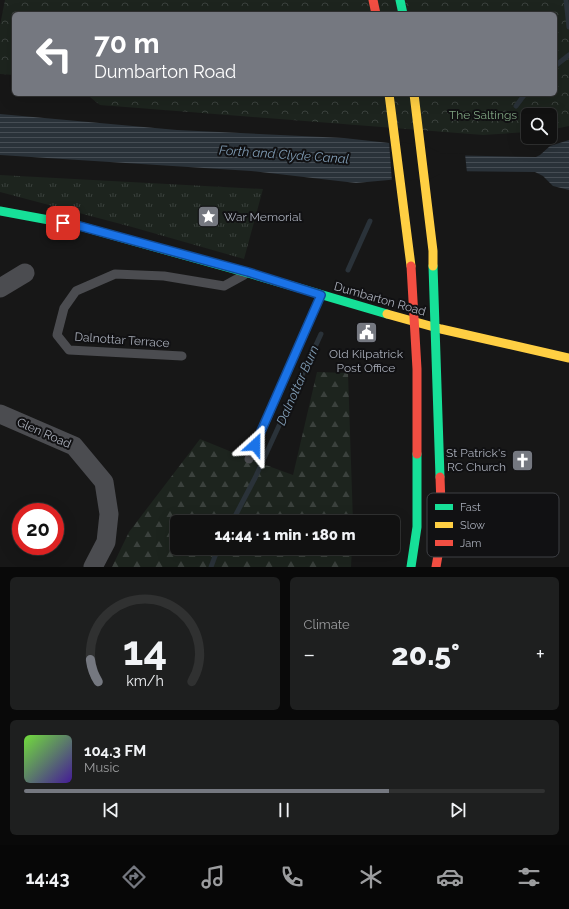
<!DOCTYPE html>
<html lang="en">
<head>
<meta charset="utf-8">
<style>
	:root { --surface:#111; --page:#1e1f1f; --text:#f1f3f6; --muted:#9c9d9f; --line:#303131; --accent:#757880 }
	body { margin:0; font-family:Raleway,sans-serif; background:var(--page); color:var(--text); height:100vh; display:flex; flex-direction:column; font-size:15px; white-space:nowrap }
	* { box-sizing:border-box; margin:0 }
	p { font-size:13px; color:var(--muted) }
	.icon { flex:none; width:22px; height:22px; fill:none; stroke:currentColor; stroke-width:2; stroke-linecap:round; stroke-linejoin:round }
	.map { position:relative; height:567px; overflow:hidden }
	.side { display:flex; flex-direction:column; gap:10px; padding:10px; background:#090909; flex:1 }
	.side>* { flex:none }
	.guide { position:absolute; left:12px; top:12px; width:545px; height:84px; border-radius:6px; box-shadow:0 4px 16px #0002,0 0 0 1px var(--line); background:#757880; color:#fff; overflow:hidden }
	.tools { position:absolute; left:521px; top:108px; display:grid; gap:8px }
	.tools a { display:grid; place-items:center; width:36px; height:36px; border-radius:6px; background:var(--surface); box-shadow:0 4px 16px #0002,0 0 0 1px var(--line); font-size:20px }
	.speed { position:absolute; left:12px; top:503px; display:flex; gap:8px; font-size:20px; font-weight:700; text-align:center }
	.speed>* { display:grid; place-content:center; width:52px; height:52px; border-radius:50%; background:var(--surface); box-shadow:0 4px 16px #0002,0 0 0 1px var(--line); line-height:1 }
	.speed .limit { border:6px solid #d22; background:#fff; color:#111 }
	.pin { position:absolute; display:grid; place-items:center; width:34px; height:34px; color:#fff; margin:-17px; border-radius:8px; box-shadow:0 2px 6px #0006 }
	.me { position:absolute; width:44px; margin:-22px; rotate:24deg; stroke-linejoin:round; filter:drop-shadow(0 0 3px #0008) }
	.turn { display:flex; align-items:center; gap:14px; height:84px; padding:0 16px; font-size:18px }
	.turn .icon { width:52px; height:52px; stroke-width:2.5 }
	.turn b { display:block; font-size:28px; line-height:34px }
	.big { font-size:30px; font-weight:800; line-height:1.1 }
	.side .tile { flex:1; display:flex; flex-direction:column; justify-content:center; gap:6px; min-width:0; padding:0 14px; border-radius:6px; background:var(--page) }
	.side .dial { align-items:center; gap:0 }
	.dial svg { height:104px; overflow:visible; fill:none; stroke:var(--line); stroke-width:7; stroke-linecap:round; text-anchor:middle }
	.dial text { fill:var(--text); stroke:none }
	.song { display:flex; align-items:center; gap:12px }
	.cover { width:48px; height:48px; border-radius:6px; background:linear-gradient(135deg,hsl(100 70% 55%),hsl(260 70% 35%)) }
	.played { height:4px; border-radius:2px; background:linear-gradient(90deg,var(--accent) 70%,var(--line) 70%) }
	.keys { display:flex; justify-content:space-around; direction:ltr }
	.heat { display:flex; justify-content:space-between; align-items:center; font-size:22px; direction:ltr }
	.side .tiles { flex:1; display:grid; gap:10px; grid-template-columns:1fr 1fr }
	.tile:last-child { grid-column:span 2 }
	.trip { position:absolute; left:170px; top:515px; width:230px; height:40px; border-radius:6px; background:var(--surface); box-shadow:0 4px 16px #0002,0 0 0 1px var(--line); font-weight:800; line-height:40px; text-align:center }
	.dock { display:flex; height:64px; justify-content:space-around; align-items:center; background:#070707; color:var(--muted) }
	.dock .icon { width:28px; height:28px }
	.dock .active { color:var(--accent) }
	.dock b { font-size:18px; color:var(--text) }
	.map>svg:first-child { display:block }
	.grass { fill:url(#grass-tufts) }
	.forest { fill:url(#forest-firs) }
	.park { fill:url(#park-crowns) }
	.water { fill:url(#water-rules) }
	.pier { fill:#171717 }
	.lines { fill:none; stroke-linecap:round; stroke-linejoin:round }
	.stream { stroke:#2a3239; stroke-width:5 }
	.lane { stroke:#4b4c50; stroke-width:9 }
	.street { stroke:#4b4c50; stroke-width:19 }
	.fast { stroke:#16e098; stroke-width:9 }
	.slow { stroke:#ffcf43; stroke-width:9 }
	.jam { stroke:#f24e42; stroke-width:9 }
	.fast-bridge { stroke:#16e098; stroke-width:9 }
	.slow-bridge { stroke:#ffcf43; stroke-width:9 }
	.jam-bridge { stroke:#f24e42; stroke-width:9 }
	.route-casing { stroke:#114b97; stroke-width:10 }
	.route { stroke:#1a73e8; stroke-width:7 }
	.labels { text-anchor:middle; stroke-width:4; stroke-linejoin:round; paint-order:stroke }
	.park-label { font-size:12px; fill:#7fa381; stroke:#111113 }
	.poi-label { font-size:12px; fill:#a8adb8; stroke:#111113; text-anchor:start }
	.street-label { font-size:12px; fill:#a8adb8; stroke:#111113 }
	.water-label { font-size:13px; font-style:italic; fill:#7f9bb3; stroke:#111113 }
	.key { fill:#111113; stroke:#3e4045; stroke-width:1 }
	.key-label { font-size:11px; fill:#a8adb8 }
</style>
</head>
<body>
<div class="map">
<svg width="569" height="567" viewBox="0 0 569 567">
	<defs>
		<pattern id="grass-tufts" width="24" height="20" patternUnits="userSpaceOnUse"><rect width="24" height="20" fill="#1d241e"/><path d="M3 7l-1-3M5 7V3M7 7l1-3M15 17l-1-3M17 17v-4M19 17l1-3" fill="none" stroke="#3b413d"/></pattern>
		<pattern id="forest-firs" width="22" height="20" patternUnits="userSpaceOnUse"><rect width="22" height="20" fill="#1d241e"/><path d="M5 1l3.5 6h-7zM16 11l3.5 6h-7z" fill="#3b413d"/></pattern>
		<pattern id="park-crowns" width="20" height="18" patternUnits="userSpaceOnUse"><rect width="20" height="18" fill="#1d241e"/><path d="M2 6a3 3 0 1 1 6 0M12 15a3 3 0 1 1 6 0" fill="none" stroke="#3b413d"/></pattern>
		<pattern id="water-rules" width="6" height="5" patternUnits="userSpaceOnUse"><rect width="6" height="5" fill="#2a3239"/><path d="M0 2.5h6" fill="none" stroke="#464d54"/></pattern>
	</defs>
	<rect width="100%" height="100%" fill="#171717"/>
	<path class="grass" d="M 0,175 L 263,189 L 244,259 L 132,227 L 0,192 Z"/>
	<path class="forest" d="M 317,372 L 348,373 L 353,522 L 177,522 L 177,548 L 352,548 L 351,567 L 112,567 L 129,532 L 200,439 L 249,459 L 293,475 Z"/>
	<path class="park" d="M 5,0 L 569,0 L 569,126 L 550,130 L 550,115 L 528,115 L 528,132 L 483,135 L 100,105 L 86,94 L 555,94 L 555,14 L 14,14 L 14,75 L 0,74 L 0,25 Z"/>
	<path class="water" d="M 0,114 L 177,130 L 344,138 L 425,147 L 439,155 L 536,157 L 540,155 L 550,146 L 569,140 L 569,190 L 553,186 L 543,176 L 535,172 L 442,171 L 432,176 L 356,183 L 251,171 L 0,155 Z"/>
	<path class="pier" d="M 389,141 L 425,145 L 440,153 L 465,154 L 467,173 L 442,173 L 432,178 L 392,182 Z"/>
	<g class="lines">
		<g class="stream">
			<path d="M 566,0 L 569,27"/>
			<path d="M 555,66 L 569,55"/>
			<path d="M 516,106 L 525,94"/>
			<path d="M 348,270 L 370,221"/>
			<path d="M 232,522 L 255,478 L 321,334"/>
			<path d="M 211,567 L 218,548"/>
		</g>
		<g class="lane">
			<path d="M 182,356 L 69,350 L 57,335 L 64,308 L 76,291 L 115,274 L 164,276 L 224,286 L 244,275"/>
			<path d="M 249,459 L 321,295"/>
		</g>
		<g class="street">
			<path d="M 0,288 L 25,273"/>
			<path d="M 0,414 L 74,446 L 104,482 L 109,514 L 106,542 L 93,567"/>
		</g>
		<g class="fast">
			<path d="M 400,0 L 403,14"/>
			<path d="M 0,211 L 76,225 L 248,273 L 387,314"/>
		</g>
		<path class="slow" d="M 387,314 L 441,329 L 569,358"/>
		<path class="jam" d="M 373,0 L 376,14"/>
		<g class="fast-bridge">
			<path d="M 433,266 L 440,477"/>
			<path d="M 411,567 L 417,527 L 417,454"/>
		</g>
		<g class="slow-bridge">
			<path d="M 389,94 L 411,266"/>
			<path d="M 414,94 L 433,251 L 433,266"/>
		</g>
		<g class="jam-bridge">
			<path d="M 411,266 L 417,369 L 417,454"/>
			<path d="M 436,567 L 442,532 L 440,477"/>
		</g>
	</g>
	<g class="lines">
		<defs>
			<path id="route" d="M 63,223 L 76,225 L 248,272 L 321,295 L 255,445"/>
		</defs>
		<use href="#route" class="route-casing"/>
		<use href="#route" class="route"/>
	</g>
	<defs>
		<symbol id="sight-square" viewBox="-11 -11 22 22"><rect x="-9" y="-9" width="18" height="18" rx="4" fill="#757880" stroke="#111113"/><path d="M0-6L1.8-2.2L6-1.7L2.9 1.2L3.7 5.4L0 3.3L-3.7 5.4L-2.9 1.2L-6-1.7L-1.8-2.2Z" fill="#fff"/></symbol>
		<symbol id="civic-square" viewBox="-11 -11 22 22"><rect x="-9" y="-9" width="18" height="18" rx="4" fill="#757880" stroke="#111113"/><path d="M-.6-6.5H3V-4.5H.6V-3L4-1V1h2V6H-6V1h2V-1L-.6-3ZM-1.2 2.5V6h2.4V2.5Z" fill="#fff"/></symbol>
		<symbol id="church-square" viewBox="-11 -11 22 22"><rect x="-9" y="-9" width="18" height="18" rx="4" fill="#757880" stroke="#111113"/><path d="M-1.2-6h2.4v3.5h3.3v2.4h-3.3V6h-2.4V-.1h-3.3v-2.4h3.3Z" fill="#fff"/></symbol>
	</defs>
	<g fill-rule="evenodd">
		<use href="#sight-square" x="196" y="204" width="25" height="25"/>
		<use href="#civic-square" x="354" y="320" width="25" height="25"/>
		<use href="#church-square" x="510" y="448" width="25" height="25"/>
	</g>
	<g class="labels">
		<g class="park-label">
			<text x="483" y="119">The Saltings</text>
		</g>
		<g class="poi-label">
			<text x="224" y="221">War Memorial</text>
			<text x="366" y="358" text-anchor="middle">Old Kilpatrick<tspan x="366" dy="14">Post Office</tspan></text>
			<text x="506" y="457" text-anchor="end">St Patrick's<tspan x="506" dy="14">RC Church</tspan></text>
		</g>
		<g class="street-label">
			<text transform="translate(380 299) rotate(16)" y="4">Dumbarton Road</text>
			<text transform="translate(122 340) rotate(4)" y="4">Dalnottar Terrace</text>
			<text transform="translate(44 433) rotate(24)" y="4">Glen Road</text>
		</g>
		<g class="water-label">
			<text transform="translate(284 154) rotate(4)" y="5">Forth and Clyde Canal</text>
			<text transform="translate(297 385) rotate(-66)" y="5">Dalnottar Burn</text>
		</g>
	</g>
	<rect x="427" y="493" width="132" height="64" rx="6" class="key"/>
	<rect x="435" y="504" width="18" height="6" fill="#16e098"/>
	<rect x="435" y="522" width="18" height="6" fill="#ffcf43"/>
	<rect x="435" y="540" width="18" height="6" fill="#f24e42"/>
	<g class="key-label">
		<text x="460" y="511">Fast</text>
		<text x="460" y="529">Slow</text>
		<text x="460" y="547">Jam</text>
	</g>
</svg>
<div class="tools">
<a><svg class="icon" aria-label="search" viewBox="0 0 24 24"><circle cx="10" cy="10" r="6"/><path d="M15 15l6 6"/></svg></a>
</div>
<div class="speed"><div class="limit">20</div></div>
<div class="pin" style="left:63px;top:223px;background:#d93025"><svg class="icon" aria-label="arrive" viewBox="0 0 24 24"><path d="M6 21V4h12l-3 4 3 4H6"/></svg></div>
<svg class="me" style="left:255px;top:445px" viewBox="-20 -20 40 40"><path d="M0-17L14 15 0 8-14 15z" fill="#1a73e8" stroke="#fff" stroke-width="4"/></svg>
<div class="trip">14:44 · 1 min · 180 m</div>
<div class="guide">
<div class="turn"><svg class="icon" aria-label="left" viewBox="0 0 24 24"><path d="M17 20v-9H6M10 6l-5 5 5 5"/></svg><div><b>70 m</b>Dumbarton Road</div></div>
</div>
</div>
<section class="side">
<div class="tiles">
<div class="tile dial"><svg viewBox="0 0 100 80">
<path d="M14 69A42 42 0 1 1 86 69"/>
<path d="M14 69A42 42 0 0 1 8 52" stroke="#757880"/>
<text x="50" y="56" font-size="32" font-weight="700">14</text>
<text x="50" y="72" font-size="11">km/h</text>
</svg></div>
<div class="tile"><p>Climate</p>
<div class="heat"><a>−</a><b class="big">20.5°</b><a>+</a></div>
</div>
<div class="tile">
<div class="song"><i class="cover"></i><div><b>104.3 FM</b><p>Music</p></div></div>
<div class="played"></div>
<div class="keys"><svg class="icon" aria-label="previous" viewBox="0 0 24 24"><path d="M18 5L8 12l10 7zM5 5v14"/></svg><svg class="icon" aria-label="pause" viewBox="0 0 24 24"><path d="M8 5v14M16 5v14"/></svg><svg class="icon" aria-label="next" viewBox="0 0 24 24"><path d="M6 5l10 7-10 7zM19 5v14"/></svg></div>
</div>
</div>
</section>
<nav class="dock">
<b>14:43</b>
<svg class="icon active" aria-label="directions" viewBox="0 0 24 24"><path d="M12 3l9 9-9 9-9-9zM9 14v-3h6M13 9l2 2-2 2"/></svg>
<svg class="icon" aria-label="music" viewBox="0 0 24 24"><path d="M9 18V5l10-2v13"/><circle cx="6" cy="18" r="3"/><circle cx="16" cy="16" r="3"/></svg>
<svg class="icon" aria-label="phone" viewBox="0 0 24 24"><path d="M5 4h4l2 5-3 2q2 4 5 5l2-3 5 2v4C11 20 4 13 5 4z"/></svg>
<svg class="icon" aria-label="climate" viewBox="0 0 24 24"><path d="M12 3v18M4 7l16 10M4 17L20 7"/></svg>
<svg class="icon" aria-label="car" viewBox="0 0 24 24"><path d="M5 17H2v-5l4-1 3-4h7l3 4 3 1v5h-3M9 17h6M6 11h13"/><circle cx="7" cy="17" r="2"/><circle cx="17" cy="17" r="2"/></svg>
<svg class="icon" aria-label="filters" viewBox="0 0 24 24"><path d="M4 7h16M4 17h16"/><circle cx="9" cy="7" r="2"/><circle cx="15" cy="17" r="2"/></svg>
</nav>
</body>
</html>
